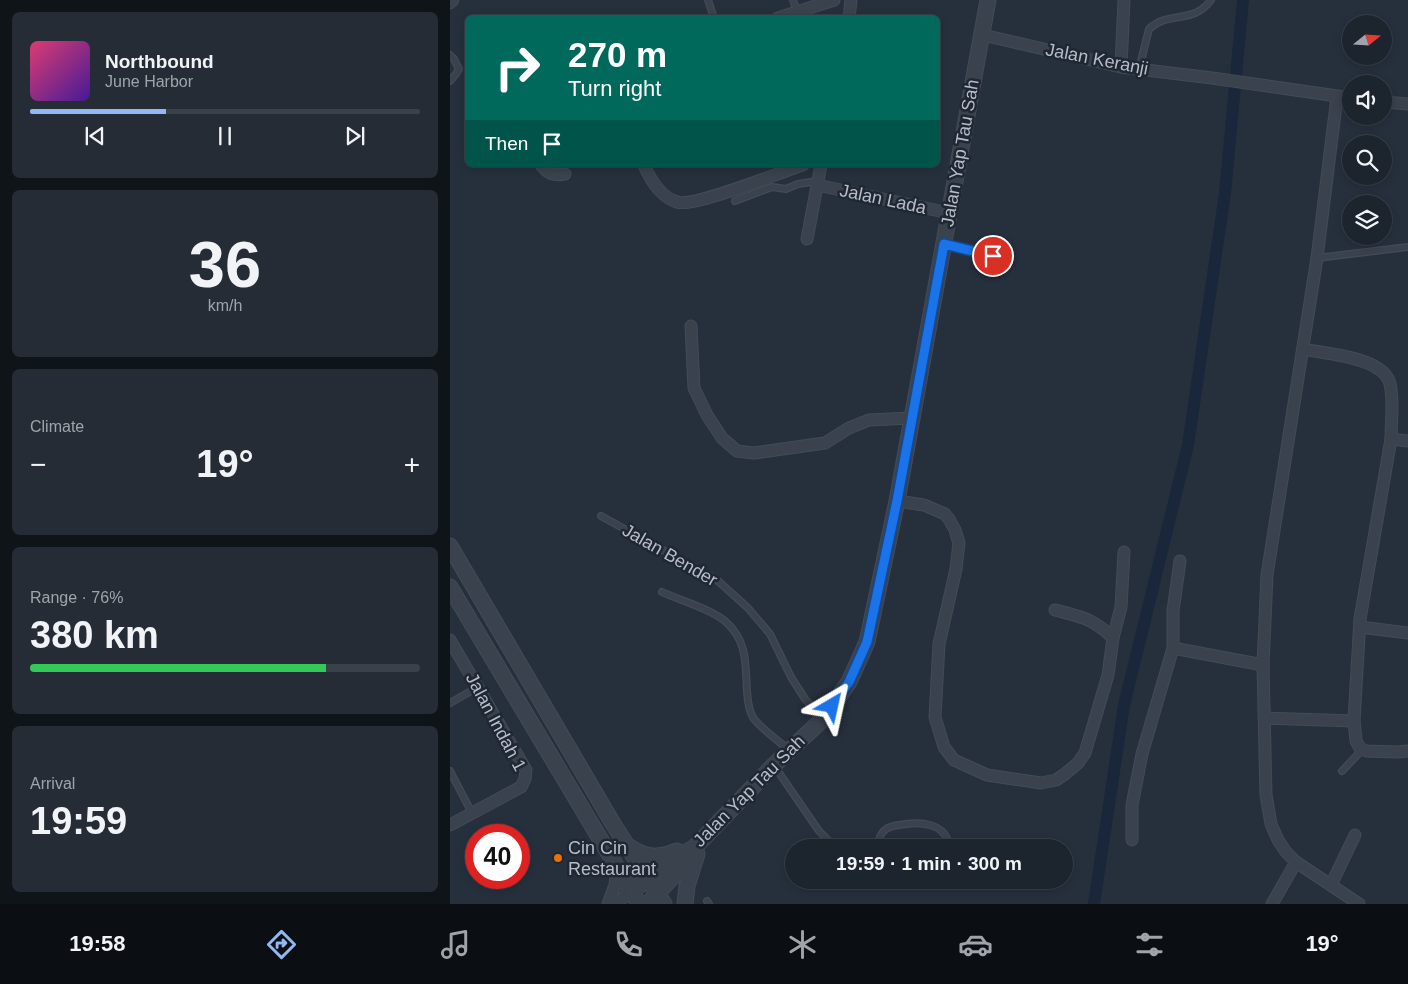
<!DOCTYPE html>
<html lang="en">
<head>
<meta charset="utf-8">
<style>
	:root { --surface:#1c242e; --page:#252c36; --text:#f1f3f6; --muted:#a0a4aa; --line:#3a414a; --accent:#93b8f0 }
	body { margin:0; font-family:Helvetica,sans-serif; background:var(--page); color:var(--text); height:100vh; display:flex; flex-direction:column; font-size:19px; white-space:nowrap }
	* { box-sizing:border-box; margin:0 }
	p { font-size:16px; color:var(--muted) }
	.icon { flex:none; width:28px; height:28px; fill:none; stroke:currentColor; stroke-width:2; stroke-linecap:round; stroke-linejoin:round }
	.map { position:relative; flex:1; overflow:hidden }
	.panel { display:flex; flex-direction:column; gap:12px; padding:12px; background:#0f1419; width:450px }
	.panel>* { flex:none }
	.top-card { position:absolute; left:15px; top:15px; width:475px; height:152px; border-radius:8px; box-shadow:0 2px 8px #0003,0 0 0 1px var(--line); background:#00695c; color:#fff; overflow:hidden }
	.needle { width:32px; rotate:72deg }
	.buttons { position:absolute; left:892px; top:15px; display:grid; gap:10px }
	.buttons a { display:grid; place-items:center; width:50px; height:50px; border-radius:50%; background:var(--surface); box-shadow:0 2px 8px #0003,0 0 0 1px var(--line); font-size:25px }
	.speed { position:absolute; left:15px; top:824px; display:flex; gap:10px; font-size:25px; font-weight:700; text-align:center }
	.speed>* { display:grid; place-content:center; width:65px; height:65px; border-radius:50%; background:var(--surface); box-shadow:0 2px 8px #0003,0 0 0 1px var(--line); line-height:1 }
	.speed .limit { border:8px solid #d22; background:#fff; color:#111 }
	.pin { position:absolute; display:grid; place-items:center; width:42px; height:42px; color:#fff; margin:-21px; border:2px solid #fff; border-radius:50%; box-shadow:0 1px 5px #0007 }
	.me { position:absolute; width:55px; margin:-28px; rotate:36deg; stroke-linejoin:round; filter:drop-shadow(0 0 4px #0008) }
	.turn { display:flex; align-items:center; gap:18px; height:105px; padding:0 20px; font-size:22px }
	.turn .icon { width:65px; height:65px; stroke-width:2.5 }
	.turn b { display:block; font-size:35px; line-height:42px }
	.then { display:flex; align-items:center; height:48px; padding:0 20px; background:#0003; gap:10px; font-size:19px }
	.big { font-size:38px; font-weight:600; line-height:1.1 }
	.panel .tile { flex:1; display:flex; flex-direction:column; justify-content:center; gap:8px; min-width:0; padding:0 18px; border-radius:8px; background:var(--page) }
	.panel .dial { align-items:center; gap:0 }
	.dial b { font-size:65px; line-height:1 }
	.song { display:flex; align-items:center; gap:15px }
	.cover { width:60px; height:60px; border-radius:8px; background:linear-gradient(135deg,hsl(340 70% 55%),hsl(260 70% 35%)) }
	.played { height:5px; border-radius:2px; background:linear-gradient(90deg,var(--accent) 35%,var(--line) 35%) }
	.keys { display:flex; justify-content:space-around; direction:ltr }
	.heat { display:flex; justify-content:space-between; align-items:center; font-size:28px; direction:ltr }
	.charge { height:8px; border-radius:4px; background:linear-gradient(90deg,#34c759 76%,var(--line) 0) }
	.trip { position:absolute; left:335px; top:839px; width:288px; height:50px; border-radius:25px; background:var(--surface); box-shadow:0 2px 8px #0003,0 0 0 1px var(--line); font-weight:600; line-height:50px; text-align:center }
	.tab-bar { display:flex; height:80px; justify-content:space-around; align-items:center; background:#0b0e12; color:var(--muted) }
	.tab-bar .icon { width:35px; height:35px }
	.tab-bar .current { color:var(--accent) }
	.tab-bar b { font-size:22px; color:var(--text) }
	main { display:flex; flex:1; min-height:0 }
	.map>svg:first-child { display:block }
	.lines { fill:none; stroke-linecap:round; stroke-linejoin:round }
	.canal { stroke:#1a273a; stroke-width:12 }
	.service-casing { stroke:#434b56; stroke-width:8 }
	.minor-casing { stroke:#434b56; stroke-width:13 }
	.tertiary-casing { stroke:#434b56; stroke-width:17 }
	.service { stroke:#3a424d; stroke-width:5.5 }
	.minor { stroke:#3a424d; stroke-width:11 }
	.tertiary { stroke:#3a424d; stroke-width:15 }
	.route-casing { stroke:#114b97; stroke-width:12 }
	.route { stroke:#1a73e8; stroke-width:9 }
	.food-dot { fill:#e8710a; stroke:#1f2732; stroke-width:2 }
	.labels { text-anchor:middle; stroke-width:5; stroke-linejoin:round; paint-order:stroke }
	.street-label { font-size:18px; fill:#b6bdc8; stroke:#1f2732 }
	.poi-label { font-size:18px; fill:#b6bdc8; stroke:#1f2732; text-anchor:start }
</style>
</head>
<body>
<main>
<section class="panel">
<div class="tile">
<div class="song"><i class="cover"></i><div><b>Northbound</b><p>June Harbor</p></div></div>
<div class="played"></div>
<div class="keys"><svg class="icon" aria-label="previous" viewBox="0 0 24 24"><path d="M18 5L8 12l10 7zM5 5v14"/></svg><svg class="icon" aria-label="pause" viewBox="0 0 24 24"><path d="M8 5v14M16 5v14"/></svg><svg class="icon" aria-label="next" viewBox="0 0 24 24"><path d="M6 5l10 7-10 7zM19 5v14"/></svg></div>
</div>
<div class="tile dial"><b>36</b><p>km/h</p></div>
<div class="tile"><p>Climate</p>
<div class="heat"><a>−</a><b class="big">19°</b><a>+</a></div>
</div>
<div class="tile"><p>Range · 76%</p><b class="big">380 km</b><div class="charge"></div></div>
<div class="tile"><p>Arrival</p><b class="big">19:59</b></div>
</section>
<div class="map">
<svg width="958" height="904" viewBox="0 0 958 904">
	<rect width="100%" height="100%" fill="#26303d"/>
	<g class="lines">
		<path class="canal" d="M 644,904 L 674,705 L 738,445 L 775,193 L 793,0"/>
		<defs>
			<g id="service">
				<path d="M 258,0 L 264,18"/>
				<path d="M 343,0 L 347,11"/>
				<path d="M 0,55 L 4,59 L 9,69 L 6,74 L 0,81"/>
				<path d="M 689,69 L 699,29 C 719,10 743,25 761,0"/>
				<path d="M 285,201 L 322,187 L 336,189 L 348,184 L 368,181"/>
				<path d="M 496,244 L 528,254 L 559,256"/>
				<path d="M 867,258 L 958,247"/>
				<path d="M 151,516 L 267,580 L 298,608 L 320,634 L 341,677 L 355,699 L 373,719"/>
				<path d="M 212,592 C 229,600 264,610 277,623 C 301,645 294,673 298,701 C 299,707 300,714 304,719 C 313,730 327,740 338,749"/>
				<path d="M 0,703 L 28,687"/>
				<path d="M 325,767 L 369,831 L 381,843 L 403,848"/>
				<path d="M 0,771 L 22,813"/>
				<path d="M 892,771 L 913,749"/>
				<path d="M 427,848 C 428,842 430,833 435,830 C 439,826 444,826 449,825 C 470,821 496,822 500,848"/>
				<path d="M 257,901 L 259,904"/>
			</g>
			<g id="minor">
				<path d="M 0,3 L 3,0"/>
				<path d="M 328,18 L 384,0"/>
				<path d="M 399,18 L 401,0"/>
				<path d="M 533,35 L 671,67 L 762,78 L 901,98"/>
				<path d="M 671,67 L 674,0"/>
				<path d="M 934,102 L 958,104"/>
				<path d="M 91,165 C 98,174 104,176 115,174"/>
				<path d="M 194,165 C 200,179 211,197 227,202 C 244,208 330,172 353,165"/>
				<path d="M 367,185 L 499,213"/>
				<path d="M 357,239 L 371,165"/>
				<path d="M 241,326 L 244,388 L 257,415 L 272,438 L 287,451 L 304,453 L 375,443 L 399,428 L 419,420 L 461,418"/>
				<path d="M 853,349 C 876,354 934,357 940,384 C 944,401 941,422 941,439"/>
				<path d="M 958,441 L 941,439 L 910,619 L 904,721 L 906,741 L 910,748 L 916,751 L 948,752 L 958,751"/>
				<path d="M 447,501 L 474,505 L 495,514 L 499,519 L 505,530 L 509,543 L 506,569 L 489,644 L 485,717 L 494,747 L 504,760 L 537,775 L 591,783 L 606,780 L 615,774 L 628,763 L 635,753 L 658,675 L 663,638 L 671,607 L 674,552"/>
				<path d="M 605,610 C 631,617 643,618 663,638"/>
				<path d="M 910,627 L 958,633"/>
				<path d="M 0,640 L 76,770 L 75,779 L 71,787 L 0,825"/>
				<path d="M 723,648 L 723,611 L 730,561"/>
				<path d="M 814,718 L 904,721"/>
				<path d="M 682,840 L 682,805 L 692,754 L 723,648 L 813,665"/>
				<path d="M 846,862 L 909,904"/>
				<path d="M 881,885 L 905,835"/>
				<path d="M 158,904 L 165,885 L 167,867"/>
				<path d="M 165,904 L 182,891"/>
				<path d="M 822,904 L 846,862 L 836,852 L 828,840 L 821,824 L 816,795 L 813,665 L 817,575 L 867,258 L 887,97"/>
			</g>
			<g id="tertiary">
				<path d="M 0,546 L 162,822 L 214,904"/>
				<path d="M 0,587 L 189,904"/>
				<path d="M 178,846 C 196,858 207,859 227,851"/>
				<path d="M 182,891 L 224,858 L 244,848 L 324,765 L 373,719 L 399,682 L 417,642 L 447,501 L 538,0"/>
				<path d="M 201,900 L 232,867 L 244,848"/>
				<path d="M 235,904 L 237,886 L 247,854"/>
			</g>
		</defs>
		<use href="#service" class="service-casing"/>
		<use href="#minor" class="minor-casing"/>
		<use href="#tertiary" class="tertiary-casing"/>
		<use href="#service" class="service"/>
		<use href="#minor" class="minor"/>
		<use href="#tertiary" class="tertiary"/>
	</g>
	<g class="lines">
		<defs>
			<path id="route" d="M 382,706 L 399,682 L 417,642 L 447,501 L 494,244 L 543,256"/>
		</defs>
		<use href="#route" class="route-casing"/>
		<use href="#route" class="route"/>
	</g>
	<circle class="food-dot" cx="108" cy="858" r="5"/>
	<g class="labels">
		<g class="street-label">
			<text transform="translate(647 59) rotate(11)" y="6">Jalan Keranji</text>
			<text transform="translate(510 153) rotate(-80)" y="6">Jalan Yap Tau Sah</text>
			<text transform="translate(433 199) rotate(12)" y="6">Jalan Lada</text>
			<text transform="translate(220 555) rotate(30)" y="6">Jalan Bender</text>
			<text transform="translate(46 722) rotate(62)" y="6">Jalan Indah 1</text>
			<text transform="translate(299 791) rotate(-45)" y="6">Jalan Yap Tau Sah</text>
		</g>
		<g class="poi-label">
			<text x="118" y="854">Cin Cin<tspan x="118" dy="21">Restaurant</tspan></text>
		</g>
	</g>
</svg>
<div class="buttons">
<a><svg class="needle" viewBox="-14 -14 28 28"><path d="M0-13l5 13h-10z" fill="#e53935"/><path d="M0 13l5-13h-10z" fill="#a0a4aa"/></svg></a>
<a><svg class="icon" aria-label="sound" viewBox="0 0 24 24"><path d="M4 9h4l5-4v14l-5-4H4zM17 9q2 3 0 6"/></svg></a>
<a><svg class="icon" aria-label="search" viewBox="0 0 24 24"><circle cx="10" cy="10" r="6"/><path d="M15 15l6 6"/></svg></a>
<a><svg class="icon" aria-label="layers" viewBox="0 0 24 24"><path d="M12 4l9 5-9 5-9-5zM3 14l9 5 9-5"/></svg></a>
</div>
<div class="speed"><div class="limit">40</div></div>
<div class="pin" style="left:543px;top:256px;background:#d93025"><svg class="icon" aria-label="arrive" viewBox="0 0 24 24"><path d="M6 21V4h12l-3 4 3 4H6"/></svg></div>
<svg class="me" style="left:382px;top:706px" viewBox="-20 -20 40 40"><path d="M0-17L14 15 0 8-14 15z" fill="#1a73e8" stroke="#fff" stroke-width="4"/></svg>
<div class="trip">19:59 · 1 min · 300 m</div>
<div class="top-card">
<div class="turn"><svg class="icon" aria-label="right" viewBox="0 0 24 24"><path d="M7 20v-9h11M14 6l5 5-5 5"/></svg><div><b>270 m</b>Turn right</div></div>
<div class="then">Then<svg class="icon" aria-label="arrive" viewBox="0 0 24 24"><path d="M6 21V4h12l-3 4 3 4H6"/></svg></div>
</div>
</div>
</main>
<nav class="tab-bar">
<b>19:58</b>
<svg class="icon current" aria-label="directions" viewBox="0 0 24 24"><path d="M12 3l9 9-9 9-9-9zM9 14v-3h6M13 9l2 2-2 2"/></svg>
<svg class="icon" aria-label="music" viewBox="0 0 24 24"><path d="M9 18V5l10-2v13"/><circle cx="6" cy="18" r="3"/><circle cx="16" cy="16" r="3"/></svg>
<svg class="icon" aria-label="phone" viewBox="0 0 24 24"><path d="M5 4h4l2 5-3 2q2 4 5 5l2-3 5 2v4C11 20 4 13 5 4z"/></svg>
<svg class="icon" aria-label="climate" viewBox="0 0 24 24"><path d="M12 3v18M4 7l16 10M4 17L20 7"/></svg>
<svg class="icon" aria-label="car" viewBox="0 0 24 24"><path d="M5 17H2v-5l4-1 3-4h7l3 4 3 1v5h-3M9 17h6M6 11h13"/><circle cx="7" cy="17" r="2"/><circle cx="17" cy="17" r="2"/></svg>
<svg class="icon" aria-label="filters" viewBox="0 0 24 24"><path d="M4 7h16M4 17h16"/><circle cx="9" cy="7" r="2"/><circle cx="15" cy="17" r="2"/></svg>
<b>19°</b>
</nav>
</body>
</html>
